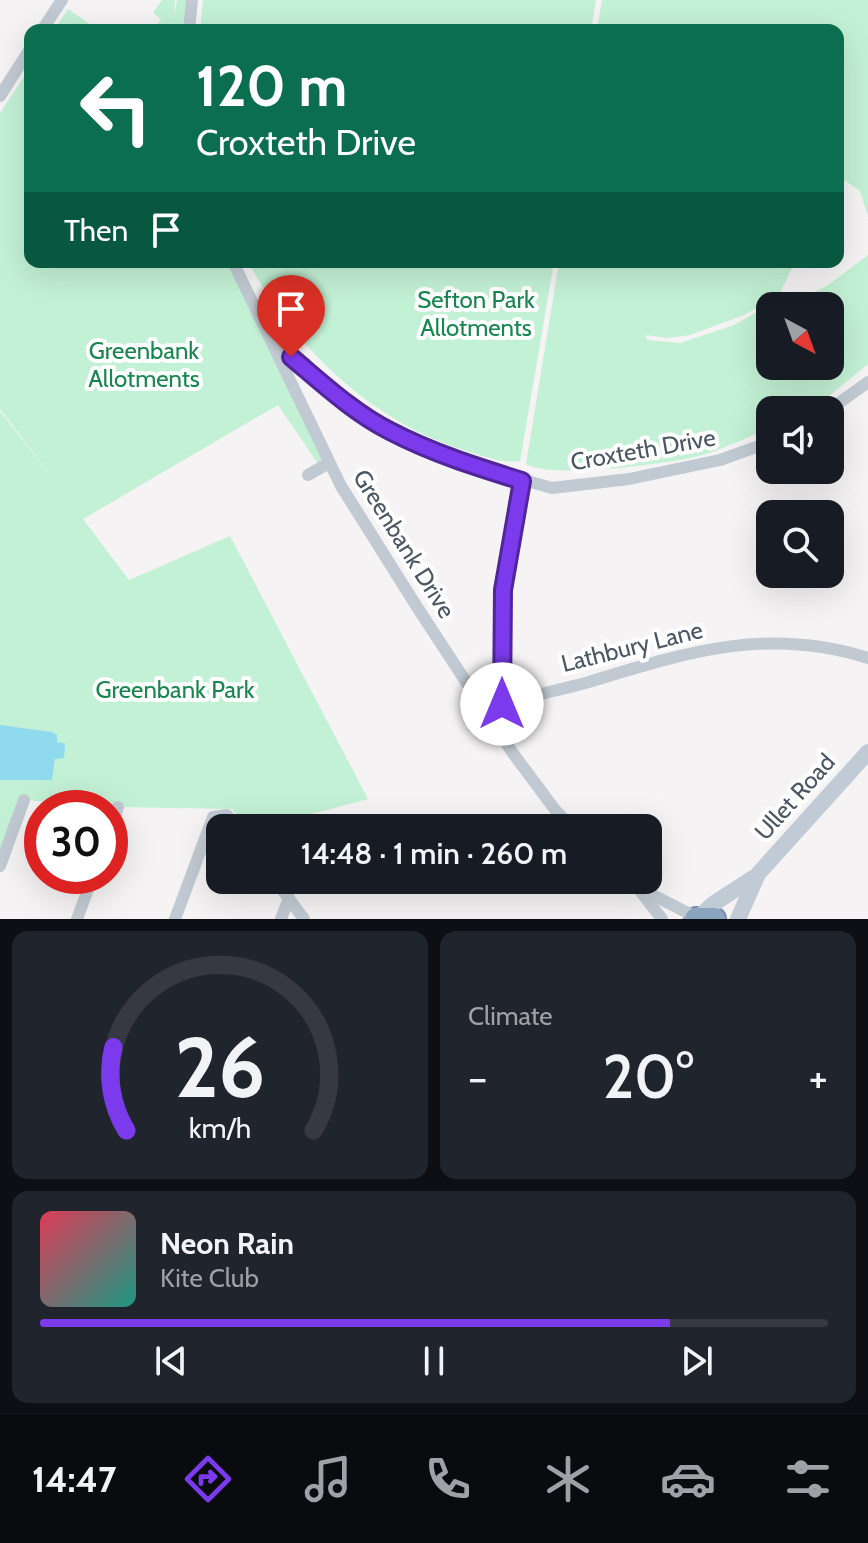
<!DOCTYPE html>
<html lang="en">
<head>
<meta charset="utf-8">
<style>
	:root { --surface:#171b24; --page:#20242c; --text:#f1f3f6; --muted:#9ea1a6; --line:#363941; --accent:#7c3aed }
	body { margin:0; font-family:Cabin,sans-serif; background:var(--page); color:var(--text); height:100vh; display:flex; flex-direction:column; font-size:30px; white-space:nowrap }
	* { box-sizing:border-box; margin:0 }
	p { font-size:26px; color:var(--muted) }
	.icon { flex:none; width:44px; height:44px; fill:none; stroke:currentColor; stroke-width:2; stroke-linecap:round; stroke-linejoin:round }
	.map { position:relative; height:919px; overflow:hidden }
	.panel { display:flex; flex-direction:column; gap:12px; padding:12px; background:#0d0f14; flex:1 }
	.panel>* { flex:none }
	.guide { position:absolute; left:24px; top:24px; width:820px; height:244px; border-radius:16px; box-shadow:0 8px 32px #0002; background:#0b6e4f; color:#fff; overflow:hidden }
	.needle { width:52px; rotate:139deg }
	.controls { position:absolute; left:756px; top:292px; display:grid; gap:16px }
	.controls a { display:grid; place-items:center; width:88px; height:88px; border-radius:16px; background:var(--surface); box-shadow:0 8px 32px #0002; font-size:40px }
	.speed { position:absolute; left:24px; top:790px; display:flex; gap:16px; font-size:40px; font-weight:700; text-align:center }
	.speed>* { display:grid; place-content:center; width:104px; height:104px; border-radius:50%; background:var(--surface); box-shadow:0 8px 32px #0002; line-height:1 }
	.speed .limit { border:12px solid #d22; background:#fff; color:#111 }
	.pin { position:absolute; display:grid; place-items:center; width:68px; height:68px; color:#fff; margin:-82px -34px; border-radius:50% 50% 50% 0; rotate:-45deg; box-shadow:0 0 8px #0007 }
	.pin .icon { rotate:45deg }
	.me { position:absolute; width:88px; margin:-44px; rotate:0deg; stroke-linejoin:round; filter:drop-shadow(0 0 6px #0008) }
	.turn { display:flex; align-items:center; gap:28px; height:168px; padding:0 40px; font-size:36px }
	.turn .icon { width:104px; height:104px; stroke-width:2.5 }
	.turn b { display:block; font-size:56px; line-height:68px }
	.then { display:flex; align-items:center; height:76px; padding:0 40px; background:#0003; gap:16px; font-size:30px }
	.big { font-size:60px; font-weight:600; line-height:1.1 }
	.panel .card { flex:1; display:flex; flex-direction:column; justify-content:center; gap:12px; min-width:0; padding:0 28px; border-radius:16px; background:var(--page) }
	.panel .dial { align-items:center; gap:0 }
	.dial svg { height:208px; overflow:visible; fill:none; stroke:var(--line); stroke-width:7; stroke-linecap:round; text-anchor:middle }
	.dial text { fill:var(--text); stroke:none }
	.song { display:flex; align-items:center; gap:24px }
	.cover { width:96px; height:96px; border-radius:12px; background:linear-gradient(135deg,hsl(350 70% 55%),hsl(170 70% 35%)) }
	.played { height:8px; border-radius:4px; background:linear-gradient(90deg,var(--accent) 80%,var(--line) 80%) }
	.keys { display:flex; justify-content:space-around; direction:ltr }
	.heat { display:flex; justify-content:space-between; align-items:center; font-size:44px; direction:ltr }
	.panel .tiles { flex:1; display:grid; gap:12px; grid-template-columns:1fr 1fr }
	.card:last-child { grid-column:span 2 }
	.trip { position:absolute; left:206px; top:814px; width:456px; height:80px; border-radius:16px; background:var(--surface); box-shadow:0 8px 32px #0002; font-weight:600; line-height:80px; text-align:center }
	.dock { display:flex; height:128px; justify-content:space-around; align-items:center; background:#090b0e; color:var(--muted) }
	.dock .icon { width:56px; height:56px }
	.dock .selected { color:var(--accent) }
	.dock b { font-size:36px; color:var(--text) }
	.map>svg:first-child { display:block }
	.green { fill:#c3f1d5; fill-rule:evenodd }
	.water { fill:#90daee }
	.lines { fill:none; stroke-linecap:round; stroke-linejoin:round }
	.highway-casing { stroke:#7690ad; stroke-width:26 }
	.street { stroke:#c1cad2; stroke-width:12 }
	.secondary { stroke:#c1cbd6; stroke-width:16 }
	.highway { stroke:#8ba5c1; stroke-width:22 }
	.route-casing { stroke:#51269a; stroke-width:20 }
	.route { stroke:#7c3aed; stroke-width:14 }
	.labels { text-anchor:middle; stroke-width:8; stroke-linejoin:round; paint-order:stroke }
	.park-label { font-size:24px; fill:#17864f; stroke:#fff }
	.street-label { font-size:24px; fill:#4a5661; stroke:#fff }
</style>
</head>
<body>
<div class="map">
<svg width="868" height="919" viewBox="0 0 868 919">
	<rect width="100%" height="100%" fill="#f5f3f3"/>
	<g class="green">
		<path d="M 162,0 L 175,0 L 174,17 L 177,0 L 192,0 L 189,30 L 154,30 L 161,19 L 153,13 Z"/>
		<path d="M 203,0 L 596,0 L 591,30 L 200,30 Z"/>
		<path d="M 602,0 L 868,0 L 868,217 L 860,191 L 838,176 L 838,30 L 597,30 Z"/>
		<path d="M 68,9 L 98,30 L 54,30 Z"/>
		<path d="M 30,68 L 30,262 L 238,262 L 329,463 L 321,468 L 278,405 L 83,519 L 129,580 L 230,536 L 368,799 L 259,828 L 246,828 L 232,809 L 118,807 L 24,800 L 0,866 L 0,411 L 58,485 L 0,409 L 0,113 Z"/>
		<path d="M 868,255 L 868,364 L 824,400 L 805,410 L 770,410 L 770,428 C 745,438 720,451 694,457 C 663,464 551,479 526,464 L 559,262 L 795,262 L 779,295 L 744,315 L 690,335 L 667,338 L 646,335 L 647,340 L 680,343 L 734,325 L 781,298 L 790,305 L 828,285 ZM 770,306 L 830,306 L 830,366 L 770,366 Z"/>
		<path d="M 248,262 L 554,262 L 520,461 C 503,464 483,456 466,451 C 369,420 297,349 248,262 Z"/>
	</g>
	<path class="water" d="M 0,725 L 52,732 L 57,735 L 57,742 L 65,743 L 64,758 L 55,759 L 52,780 L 0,780 Z"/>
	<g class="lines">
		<defs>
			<path id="highway" d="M 696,919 L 714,919"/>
		</defs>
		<use href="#highway" class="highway-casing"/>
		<g class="street">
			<path d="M 42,30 L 62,0"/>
			<path d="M 189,30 L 192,0"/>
			<path d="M 0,96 L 30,49"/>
			<path d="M 233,262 L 341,486 L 417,607 L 512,752 L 556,811 L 573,828"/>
			<path d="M 273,343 L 332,391 L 388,430 L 463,463 L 552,488 L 629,479 L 720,460 L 770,442"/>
			<path d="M 829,410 L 868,382"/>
			<path d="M 308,475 L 329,463"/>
			<path d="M 502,704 C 532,695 562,690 592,681 C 687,652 769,626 868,658"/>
			<path d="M 499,731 L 503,723 L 503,590 L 522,481"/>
			<path d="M 110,830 L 118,807"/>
			<path d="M 0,866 L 24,800"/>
			<path d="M 275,880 L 304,919"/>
			<path d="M 627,880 L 637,887 L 662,919"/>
			<path d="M 637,887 L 698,918"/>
			<path d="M 77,919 L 93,876"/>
			<path d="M 175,919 L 213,817 L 227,815 L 236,828"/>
			<path d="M 281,919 L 289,898"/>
		</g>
		<g class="secondary">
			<path d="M 697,919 L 713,904 L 753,878"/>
			<path d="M 738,919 L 758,874 L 868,752"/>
		</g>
		<use href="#highway" class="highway"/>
	</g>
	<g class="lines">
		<defs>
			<path id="route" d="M 291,357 C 322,383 354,413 390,431 C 432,453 477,467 522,481 L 503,590 L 502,704"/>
		</defs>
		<use href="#route" class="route-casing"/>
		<use href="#route" class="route"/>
	</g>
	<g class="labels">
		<g class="park-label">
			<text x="476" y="308">Sefton Park<tspan x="476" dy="28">Allotments</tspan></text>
			<text x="144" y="359">Greenbank<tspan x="144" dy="28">Allotments</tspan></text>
			<text x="175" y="698">Greenbank Park</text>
		</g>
		<g class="street-label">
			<text transform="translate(643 450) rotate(-10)" y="8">Croxteth Drive</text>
			<text transform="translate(404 544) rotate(58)" y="8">Greenbank Drive</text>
			<text transform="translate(632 647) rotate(-14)" y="8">Lathbury Lane</text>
			<text transform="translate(795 797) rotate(-48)" y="8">Ullet Road</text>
		</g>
	</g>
</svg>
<div class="controls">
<a><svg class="needle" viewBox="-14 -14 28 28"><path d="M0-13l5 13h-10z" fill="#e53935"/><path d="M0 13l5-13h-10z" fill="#9ea1a6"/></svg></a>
<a><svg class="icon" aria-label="sound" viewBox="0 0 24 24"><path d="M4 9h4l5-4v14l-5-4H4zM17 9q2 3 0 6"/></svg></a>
<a><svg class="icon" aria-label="search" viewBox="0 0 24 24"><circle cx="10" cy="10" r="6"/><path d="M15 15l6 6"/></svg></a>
</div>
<div class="speed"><div class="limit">30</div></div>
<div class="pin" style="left:291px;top:357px;background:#d93025"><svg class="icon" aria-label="arrive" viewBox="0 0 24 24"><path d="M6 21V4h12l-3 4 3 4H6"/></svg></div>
<svg class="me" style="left:502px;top:704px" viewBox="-20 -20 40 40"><circle r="19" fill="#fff"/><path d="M0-13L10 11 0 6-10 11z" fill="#7c3aed"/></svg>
<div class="trip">14:48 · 1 min · 260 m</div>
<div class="guide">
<div class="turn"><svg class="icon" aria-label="left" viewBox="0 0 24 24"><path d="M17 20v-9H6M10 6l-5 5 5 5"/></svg><div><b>120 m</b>Croxteth Drive</div></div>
<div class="then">Then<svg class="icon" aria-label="arrive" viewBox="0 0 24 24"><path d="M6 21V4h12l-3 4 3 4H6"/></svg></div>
</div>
</div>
<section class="panel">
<div class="tiles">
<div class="card dial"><svg viewBox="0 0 100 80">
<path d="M14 69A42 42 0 1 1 86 69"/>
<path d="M14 69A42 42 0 0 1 9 37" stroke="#7c3aed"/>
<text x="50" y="56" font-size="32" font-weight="700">26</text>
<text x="50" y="72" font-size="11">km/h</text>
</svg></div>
<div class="card"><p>Climate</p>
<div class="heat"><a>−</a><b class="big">20°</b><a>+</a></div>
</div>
<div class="card">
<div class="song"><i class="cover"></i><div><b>Neon Rain</b><p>Kite Club</p></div></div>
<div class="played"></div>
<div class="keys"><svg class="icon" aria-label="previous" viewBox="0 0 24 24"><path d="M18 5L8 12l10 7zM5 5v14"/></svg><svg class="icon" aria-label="pause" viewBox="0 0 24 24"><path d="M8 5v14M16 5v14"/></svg><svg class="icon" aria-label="next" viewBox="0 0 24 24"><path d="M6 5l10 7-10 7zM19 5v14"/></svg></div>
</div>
</div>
</section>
<nav class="dock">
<b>14:47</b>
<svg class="icon selected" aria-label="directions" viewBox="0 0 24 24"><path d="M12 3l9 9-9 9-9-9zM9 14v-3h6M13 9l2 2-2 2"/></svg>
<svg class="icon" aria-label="music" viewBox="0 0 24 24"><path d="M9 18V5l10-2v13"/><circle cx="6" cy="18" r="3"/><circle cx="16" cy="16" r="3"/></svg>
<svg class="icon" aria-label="phone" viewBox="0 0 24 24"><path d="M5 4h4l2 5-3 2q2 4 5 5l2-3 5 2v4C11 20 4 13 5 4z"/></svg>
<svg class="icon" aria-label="climate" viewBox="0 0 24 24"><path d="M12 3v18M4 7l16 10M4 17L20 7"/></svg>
<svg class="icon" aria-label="car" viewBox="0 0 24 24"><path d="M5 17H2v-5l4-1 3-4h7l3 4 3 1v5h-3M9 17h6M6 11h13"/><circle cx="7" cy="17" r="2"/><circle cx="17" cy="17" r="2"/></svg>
<svg class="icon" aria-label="filters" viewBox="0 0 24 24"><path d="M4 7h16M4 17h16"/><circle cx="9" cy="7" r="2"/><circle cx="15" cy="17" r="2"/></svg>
</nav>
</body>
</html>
